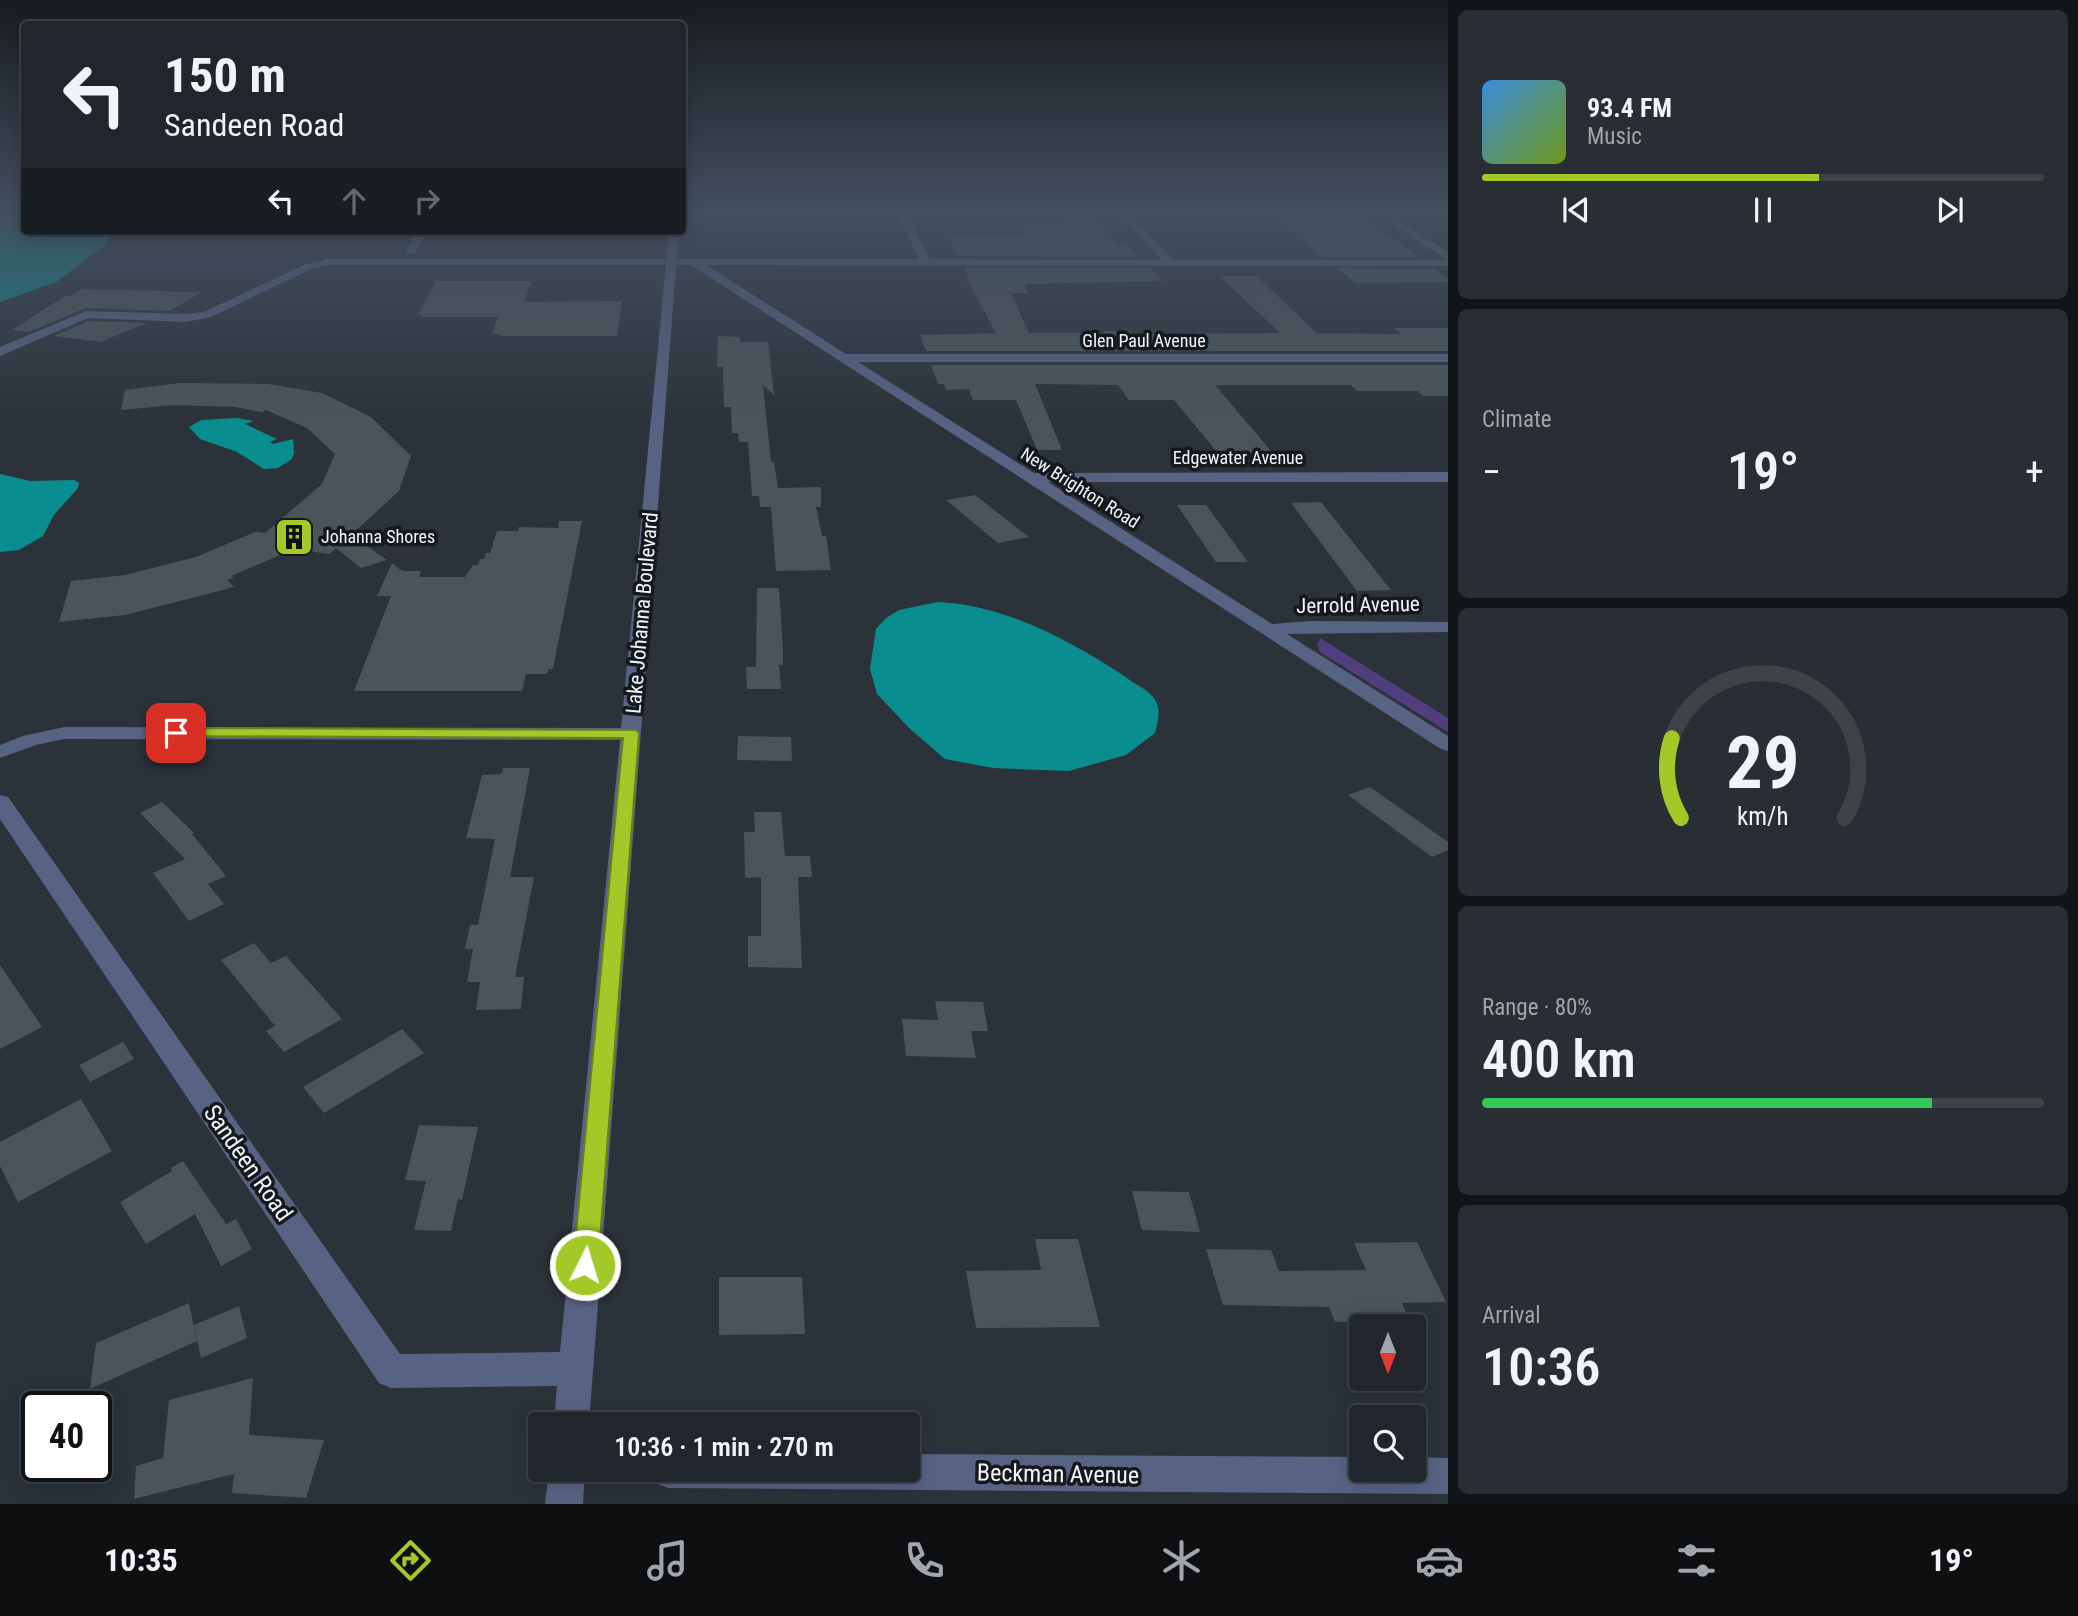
<!DOCTYPE html>
<html lang="en">
<head>
<meta charset="utf-8">
<style>
	:root { --surface:#20262b; --page:#282e33; --text:#f1f3f6; --muted:#a2a5a9; --line:#3d4347; --accent:#a2c928 }
	body { margin:0; font-family:"Roboto Condensed",sans-serif; background:var(--page); color:var(--text); height:100vh; display:flex; flex-direction:column; font-size:26px; white-space:nowrap }
	* { box-sizing:border-box; margin:0 }
	p { font-size:23px; color:var(--muted) }
	.icon { flex:none; width:38px; height:38px; fill:none; stroke:currentColor; stroke-width:2; stroke-linecap:round; stroke-linejoin:round }
	.map { position:relative; flex:1; overflow:hidden }
	.panel { display:flex; flex-direction:column; gap:10px; padding:10px; background:#121518; width:630px }
	.panel>* { flex:none }
	.hud { position:absolute; left:21px; top:21px; width:665px; height:214px; border-radius:7px; box-shadow:0 4px 18px #0003,0 0 0 2px var(--line); background:#20262b; color:var(--text); overflow:hidden }
	.needle { width:46px; rotate:180deg }
	.fabs { position:absolute; left:1349px; top:1314px; display:grid; gap:14px }
	.fabs a { display:grid; place-items:center; width:77px; height:77px; border-radius:7px; background:var(--surface); box-shadow:0 4px 18px #0003,0 0 0 2px var(--line); font-size:35px }
	.speed { position:absolute; left:21px; top:1391px; display:flex; gap:14px; font-size:35px; font-weight:700; text-align:center }
	.speed>* { display:grid; place-content:center; width:91px; height:91px; border-radius:50%; background:var(--surface); box-shadow:0 4px 18px #0003,0 0 0 2px var(--line); line-height:1 }
	.speed .limit { border:4px solid #111; border-radius:10px; background:#fff; color:#111 }
	.pin { position:absolute; display:grid; place-items:center; width:60px; height:60px; color:#fff; margin:-30px; border-radius:14px; box-shadow:0 4px 10px #0006 }
	.me { position:absolute; width:77px; margin:-38px; rotate:5deg; stroke-linejoin:round; filter:drop-shadow(0 0 5px #0008) }
	.turn { display:flex; align-items:center; gap:24px; height:147px; padding:0 28px; font-size:32px }
	.turn .icon { width:91px; height:91px; stroke-width:2.5 }
	.turn b { display:block; font-size:49px; line-height:60px }
	.lanes { display:flex; align-items:center; height:66px; padding:0 28px; background:#0003; justify-content:center; gap:35px; direction:ltr }
	.lanes .off { opacity:.35 }
	.big { font-size:52px; font-weight:600; line-height:1.1 }
	.panel .tile { flex:1; display:flex; flex-direction:column; justify-content:center; gap:10px; min-width:0; padding:0 24px; border-radius:10px; background:var(--page) }
	.panel .dial { align-items:center; gap:0 }
	.dial svg { height:182px; overflow:visible; fill:none; stroke:var(--line); stroke-width:7; stroke-linecap:round; text-anchor:middle }
	.dial text { fill:var(--text); stroke:none }
	.song { display:flex; align-items:center; gap:21px }
	.cover { width:84px; height:84px; border-radius:10px; background:linear-gradient(135deg,hsl(210 70% 55%),hsl(80 70% 35%)) }
	.played { height:7px; border-radius:4px; background:linear-gradient(90deg,var(--accent) 60%,var(--line) 60%) }
	.keys { display:flex; justify-content:space-around; direction:ltr }
	.heat { display:flex; justify-content:space-between; align-items:center; font-size:38px; direction:ltr }
	.charge { height:10px; border-radius:5px; background:linear-gradient(90deg,#34c759 80%,var(--line) 0) }
	.trip { position:absolute; left:528px; top:1412px; width:392px; height:70px; border-radius:7px; background:var(--surface); box-shadow:0 4px 18px #0003,0 0 0 2px var(--line); font-weight:600; line-height:70px; text-align:center }
	.tabs { display:flex; height:112px; justify-content:space-around; align-items:center; background:#0d0f11; color:var(--muted) }
	.tabs .icon { width:49px; height:49px }
	.tabs .current { color:var(--accent) }
	.tabs b { font-size:32px; color:var(--text) }
	main { display:flex; flex:1; min-height:0 }
	.map>svg:first-child { display:block }
	.green { fill:#503e7e }
	.water { fill:#098d8f }
	.building { fill:#4a5559 }
	.lines { fill:none; stroke-linecap:round; stroke-linejoin:round }
	.minor { fill:#586384; fill-rule:evenodd }
	.route { fill:#a2c928; stroke:#69831a; stroke-width:2 }
	.labels { text-anchor:middle; stroke-width:7; stroke-linejoin:round; paint-order:stroke }
	.far-street-label { font-size:18px; fill:#f1f6fa; stroke:#16191c }
	.far-poi-label { font-size:18px; fill:#f1f6fa; stroke:#16191c; text-anchor:start }
	.street-label { font-size:21px; fill:#f1f6fa; stroke:#16191c }
	.near-street-label { font-size:24px; fill:#f1f6fa; stroke:#16191c }
</style>
</head>
<body>
<main>
<div class="map">
<svg width="1448" height="1504" viewBox="0 0 1448 1504">
	<rect width="100%" height="100%" fill="#2b3239"/>
	<path class="green" d="M 1320,638 L 1448,718 L 1448,732 L 1320,652 L 1317,645 Z"/>
	<g class="water">
		<path d="M 0,214 L 24,214 L 24,231 L 110,231 L 104,246 L 56,282 L 0,302 Z"/>
		<path d="M 237,418 L 254,421 L 245,424 L 277,439 L 270,442 L 273,444 L 293,439 L 294,453 L 292,459 L 278,468 L 264,469 L 237,452 L 200,439 L 189,427 L 201,420 Z"/>
		<path d="M 0,474 L 30,481 L 74,480 L 79,483 L 78,488 L 54,515 L 43,536 L 19,550 L 0,552 Z"/>
		<path d="M 938,602 C 1005,605 1072,641 1127,678 C 1134,684 1147,689 1153,697 C 1162,708 1158,720 1155,733 L 1126,755 L 1069,771 L 993,768 L 945,759 L 909,728 L 877,694 L 870,669 L 876,629 L 886,618 L 899,610 Z"/>
	</g>
	<g class="building">
		<path d="M 1269,214 L 1359,214 L 1419,257 L 1323,257 Z"/>
		<path d="M 1060,216 L 1092,216 L 1119,245 L 1127,245 L 1139,257 L 958,256 L 948,237 L 1025,237 L 1015,224 L 1066,223 Z"/>
		<path d="M 965,268 L 1150,268 L 1163,281 L 1024,284 L 1028,293 L 1011,293 L 1029,333 L 1105,333 L 1104,331 L 1130,331 L 1132,334 L 1141,334 L 1280,333 L 1220,276 L 1257,276 L 1316,333 L 1401,334 L 1394,328 L 1448,328 L 1448,351 L 926,351 L 920,335 L 996,333 L 965,276 L 969,277 Z"/>
		<path d="M 1337,268 L 1434,269 L 1448,278 L 1448,282 L 1355,283 Z"/>
		<path d="M 436,281 L 532,281 L 524,302 L 622,301 L 617,336 L 504,336 L 492,333 L 498,317 L 421,317 L 422,315 L 418,315 Z"/>
		<path d="M 82,289 L 202,292 L 170,311 L 86,308 L 29,332 L 12,330 L 65,296 L 71,296 Z"/>
		<path d="M 88,321 L 147,323 L 100,342 L 54,336 Z"/>
		<path d="M 718,336 L 740,337 L 740,342 L 768,342 L 774,395 L 763,385 L 771,462 L 774,462 L 778,488 L 821,487 L 821,507 L 816,507 L 822,536 L 826,536 L 831,570 L 776,571 L 771,507 L 760,507 L 759,496 L 752,496 L 748,442 L 739,442 L 738,433 L 732,433 L 731,407 L 724,407 L 723,367 L 717,367 Z"/>
		<path d="M 931,365 L 1448,365 L 1448,396 L 1423,396 L 1418,391 L 1357,391 L 1351,385 L 1215,385 L 1272,452 L 1217,452 L 1174,400 L 1129,400 L 1118,385 L 1035,384 L 1062,450 L 1037,450 L 1016,400 L 973,400 L 969,389 L 946,390 L 944,384 L 938,384 Z"/>
		<path d="M 180,383 L 268,384 L 322,393 L 371,417 L 411,456 L 399,491 L 351,535 L 387,560 L 361,568 L 336,548 L 329,554 L 294,549 L 231,576 L 234,578 L 227,580 L 234,587 L 219,591 L 125,615 L 59,622 L 71,581 L 125,575 L 196,557 L 255,532 L 265,533 L 322,484 L 335,454 L 307,428 L 266,410 L 262,412 L 235,407 L 174,405 L 121,410 L 125,390 Z"/>
		<path d="M 975,495 L 1029,537 L 998,543 L 946,500 Z"/>
		<path d="M 1321,502 L 1391,590 L 1357,591 L 1291,503 Z"/>
		<path d="M 1177,505 L 1206,505 L 1248,562 L 1216,562 Z"/>
		<path d="M 559,521 L 582,521 L 553,669 L 548,669 L 547,674 L 526,674 L 522,691 L 354,691 L 391,596 L 377,596 L 392,563 L 402,571 L 421,571 L 419,577 L 465,577 L 473,565 L 478,565 L 480,559 L 484,559 L 486,553 L 490,553 L 497,531 L 518,531 L 519,527 L 558,528 Z"/>
		<path d="M 757,588 L 779,588 L 783,650 L 783,665 L 779,665 L 781,689 L 747,689 L 746,667 L 756,667 Z"/>
		<path d="M 738,736 L 791,737 L 792,761 L 737,760 Z"/>
		<path d="M 503,768 L 530,768 L 510,877 L 534,877 L 515,977 L 524,977 L 521,1009 L 476,1010 L 480,982 L 467,982 L 473,949 L 465,949 L 470,925 L 478,925 L 495,839 L 466,838 L 482,775 L 502,774 Z"/>
		<path d="M 1370,787 L 1448,842 L 1448,850 L 1432,857 L 1348,795 Z"/>
		<path d="M 162,802 L 194,833 L 192,834 L 226,876 L 208,884 L 224,904 L 189,921 L 153,873 L 185,859 L 140,813 Z"/>
		<path d="M 754,812 L 781,812 L 785,856 L 810,856 L 812,877 L 798,877 L 802,968 L 748,967 L 748,936 L 761,936 L 761,877 L 745,878 L 744,832 L 755,832 Z"/>
		<path d="M 254,943 L 271,963 L 286,956 L 342,1019 L 284,1052 L 266,1031 L 275,1026 L 221,960 Z"/>
		<path d="M 0,965 L 42,1027 L 0,1049 Z"/>
		<path d="M 935,1001 L 983,1002 L 988,1031 L 971,1031 L 976,1058 L 906,1056 L 902,1019 L 938,1020 Z"/>
		<path d="M 402,1029 L 424,1053 L 324,1113 L 303,1087 Z"/>
		<path d="M 123,1042 L 134,1059 L 90,1082 L 79,1065 Z"/>
		<path d="M 81,1099 L 112,1151 L 18,1202 L 0,1166 L 0,1142 Z"/>
		<path d="M 419,1125 L 478,1127 L 462,1200 L 458,1199 L 451,1231 L 414,1230 L 426,1181 L 405,1180 Z"/>
		<path d="M 183,1161 L 226,1224 L 236,1219 L 252,1249 L 221,1266 L 195,1214 L 146,1244 L 120,1202 L 172,1171 L 171,1168 Z"/>
		<path d="M 1132,1191 L 1189,1192 L 1200,1232 L 1142,1230 Z"/>
		<path d="M 1035,1239 L 1078,1239 L 1100,1327 L 976,1328 L 966,1271 L 1041,1270 Z"/>
		<path d="M 1417,1242 L 1446,1302 L 1402,1303 L 1410,1321 L 1335,1322 L 1329,1307 L 1223,1305 L 1206,1249 L 1271,1250 L 1279,1271 L 1366,1270 L 1354,1243 Z"/>
		<path d="M 719,1277 L 802,1277 L 805,1334 L 719,1335 Z"/>
		<path d="M 189,1303 L 197,1341 L 90,1389 L 96,1343 Z"/>
		<path d="M 239,1306 L 247,1338 L 201,1358 L 194,1325 Z"/>
		<path d="M 253,1378 L 249,1435 L 324,1440 L 306,1498 L 232,1493 L 234,1474 L 134,1499 L 136,1466 L 163,1458 L 169,1400 Z"/>
	</g>
	<g class="lines">
		<g class="minor">
			<path d="M 898,214 L 906,214 L 930,259 L 1162,260 L 1120,214 L 1129,214 L 1174,260 L 1447,260 L 1393,225 L 1393,221 L 1396,220 L 1448,252 L 1448,266 L 706,265 L 846,354 L 1448,354 L 1448,362 L 858,362 L 1034,473 L 1448,472 L 1448,482 L 1048,482 L 1272,624 L 1310,621 L 1448,622 L 1448,632 L 1287,634 L 1448,736 L 1448,751 L 1441,749 L 691,265 L 676,265 L 589,1424 L 554,1424 L 557,1386 L 391,1388 L 379,1383 L 0,819 L 0,795 L 8,797 L 400,1354 L 560,1352 L 620,740 L 64,739 L 36,745 L 0,758 L 0,745 L 23,736 L 64,727 L 621,728 L 666,265 L 328,265 L 313,268 L 211,317 L 185,322 L 88,318 L 0,356 L 0,347 L 86,311 L 185,314 L 204,312 L 306,264 L 328,259 L 666,259 L 669,231 L 679,231 L 677,259 L 919,259 Z"/>
			<path d="M 418,231 L 428,231 L 415,253 L 407,253 L 406,251 Z"/>
			<path d="M 908,1454 L 1362,1457 L 1362,1470 L 1414,1470 L 1414,1457 L 1448,1458 L 1448,1494 L 668,1488 L 655,1483 L 650,1470 L 908,1470 Z"/>
			<path d="M 549,1470 L 585,1470 L 583,1504 L 545,1504 Z"/>
		</g>
	</g>
	<linearGradient id="sky" x2="0" y2="1"><stop stop-color="#181c1f"/><stop offset="0.5" stop-color="#444f5f"/><stop offset="1" stop-color="#444f5f" stop-opacity="0"/></linearGradient>
	<rect width="1448" height="424" fill="url(#sky)"/>
	<path class="route" d="M 176,728 L 637,730 L 639,734 L 598,1265 L 594,1273 L 585,1276 L 577,1273 L 573,1265 L 623,738 L 171,736 L 168,733 Z"/>
	<defs>
		<symbol id="building-square" viewBox="-11 -11 22 22"><rect x="-9" y="-9" width="18" height="18" rx="4" fill="#a2c928" stroke="#16191c"/><path d="M-4-6H4V6H1V3H-1V6H-4ZM-2.5-4.3h1.7v1.8h-1.7ZM.8-4.3h1.7v1.8H.8ZM-2.5-1h1.7V.8h-1.7ZM.8-1h1.7V.8H.8Z" fill="#111"/></symbol>
	</defs>
	<g fill-rule="evenodd">
		<use href="#building-square" x="272" y="515" width="44" height="44"/>
	</g>
	<g class="labels">
		<g class="far-street-label">
			<text x="1144" y="347">Glen Paul Avenue</text>
			<text x="1238" y="464">Edgewater Avenue</text>
			<text transform="translate(1080 488) rotate(32)" y="6">New Brighton Road</text>
		</g>
		<g class="far-poi-label">
			<text x="321" y="543">Johanna Shores</text>
		</g>
		<g class="street-label">
			<text transform="translate(1358 605) rotate(-1)" y="7">Jerrold Avenue</text>
			<text transform="translate(642 613) rotate(-85)" y="7">Lake Johanna Boulevard</text>
		</g>
		<g class="near-street-label">
			<text transform="translate(248 1163) rotate(55)" y="8">Sandeen Road</text>
			<text transform="translate(1058 1474) rotate(1)" y="8">Beckman Avenue</text>
		</g>
	</g>
</svg>
<div class="fabs">
<a><svg class="needle" viewBox="-14 -14 28 28"><path d="M0-13l5 13h-10z" fill="#e53935"/><path d="M0 13l5-13h-10z" fill="#a2a5a9"/></svg></a>
<a><svg class="icon" aria-label="search" viewBox="0 0 24 24"><circle cx="10" cy="10" r="6"/><path d="M15 15l6 6"/></svg></a>
</div>
<div class="speed"><div class="limit">40</div></div>
<div class="pin" style="left:176px;top:733px;background:#d93025"><svg class="icon" aria-label="arrive" viewBox="0 0 24 24"><path d="M6 21V4h12l-3 4 3 4H6"/></svg></div>
<svg class="me" style="left:585px;top:1265px" viewBox="-20 -20 40 40"><circle r="17" fill="#a2c928" stroke="#fff" stroke-width="3"/><path d="M0-11L8 9 0 5-8 9z" fill="#fff"/></svg>
<div class="trip">10:36 · 1 min · 270 m</div>
<div class="hud">
<div class="turn"><svg class="icon" aria-label="left" viewBox="0 0 24 24"><path d="M17 20v-9H6M10 6l-5 5 5 5"/></svg><div><b>150 m</b>Sandeen Road</div></div>
<div class="lanes"><svg class="icon" aria-label="left" viewBox="0 0 24 24"><path d="M17 20v-9H6M10 6l-5 5 5 5"/></svg><svg class="icon off" aria-label="ahead" viewBox="0 0 24 24"><path d="M12 20V5M6 11l6-6 6 6"/></svg><svg class="icon off" aria-label="right" viewBox="0 0 24 24"><path d="M7 20v-9h11M14 6l5 5-5 5"/></svg></div>
</div>
</div>
<section class="panel">
<div class="tile">
<div class="song"><i class="cover"></i><div><b>93.4 FM</b><p>Music</p></div></div>
<div class="played"></div>
<div class="keys"><svg class="icon" aria-label="previous" viewBox="0 0 24 24"><path d="M18 5L8 12l10 7zM5 5v14"/></svg><svg class="icon" aria-label="pause" viewBox="0 0 24 24"><path d="M8 5v14M16 5v14"/></svg><svg class="icon" aria-label="next" viewBox="0 0 24 24"><path d="M6 5l10 7-10 7zM19 5v14"/></svg></div>
</div>
<div class="tile"><p>Climate</p>
<div class="heat"><a>−</a><b class="big">19°</b><a>+</a></div>
</div>
<div class="tile dial"><svg viewBox="0 0 100 80">
<path d="M14 69A42 42 0 1 1 86 69"/>
<path d="M14 69A42 42 0 0 1 10 34" stroke="#a2c928"/>
<text x="50" y="56" font-size="32" font-weight="700">29</text>
<text x="50" y="72" font-size="11">km/h</text>
</svg></div>
<div class="tile"><p>Range · 80%</p><b class="big">400 km</b><div class="charge"></div></div>
<div class="tile"><p>Arrival</p><b class="big">10:36</b></div>
</section>
</main>
<nav class="tabs">
<b>10:35</b>
<svg class="icon current" aria-label="directions" viewBox="0 0 24 24"><path d="M12 3l9 9-9 9-9-9zM9 14v-3h6M13 9l2 2-2 2"/></svg>
<svg class="icon" aria-label="music" viewBox="0 0 24 24"><path d="M9 18V5l10-2v13"/><circle cx="6" cy="18" r="3"/><circle cx="16" cy="16" r="3"/></svg>
<svg class="icon" aria-label="phone" viewBox="0 0 24 24"><path d="M5 4h4l2 5-3 2q2 4 5 5l2-3 5 2v4C11 20 4 13 5 4z"/></svg>
<svg class="icon" aria-label="climate" viewBox="0 0 24 24"><path d="M12 3v18M4 7l16 10M4 17L20 7"/></svg>
<svg class="icon" aria-label="car" viewBox="0 0 24 24"><path d="M5 17H2v-5l4-1 3-4h7l3 4 3 1v5h-3M9 17h6M6 11h13"/><circle cx="7" cy="17" r="2"/><circle cx="17" cy="17" r="2"/></svg>
<svg class="icon" aria-label="filters" viewBox="0 0 24 24"><path d="M4 7h16M4 17h16"/><circle cx="9" cy="7" r="2"/><circle cx="15" cy="17" r="2"/></svg>
<b>19°</b>
</nav>
</body>
</html>
